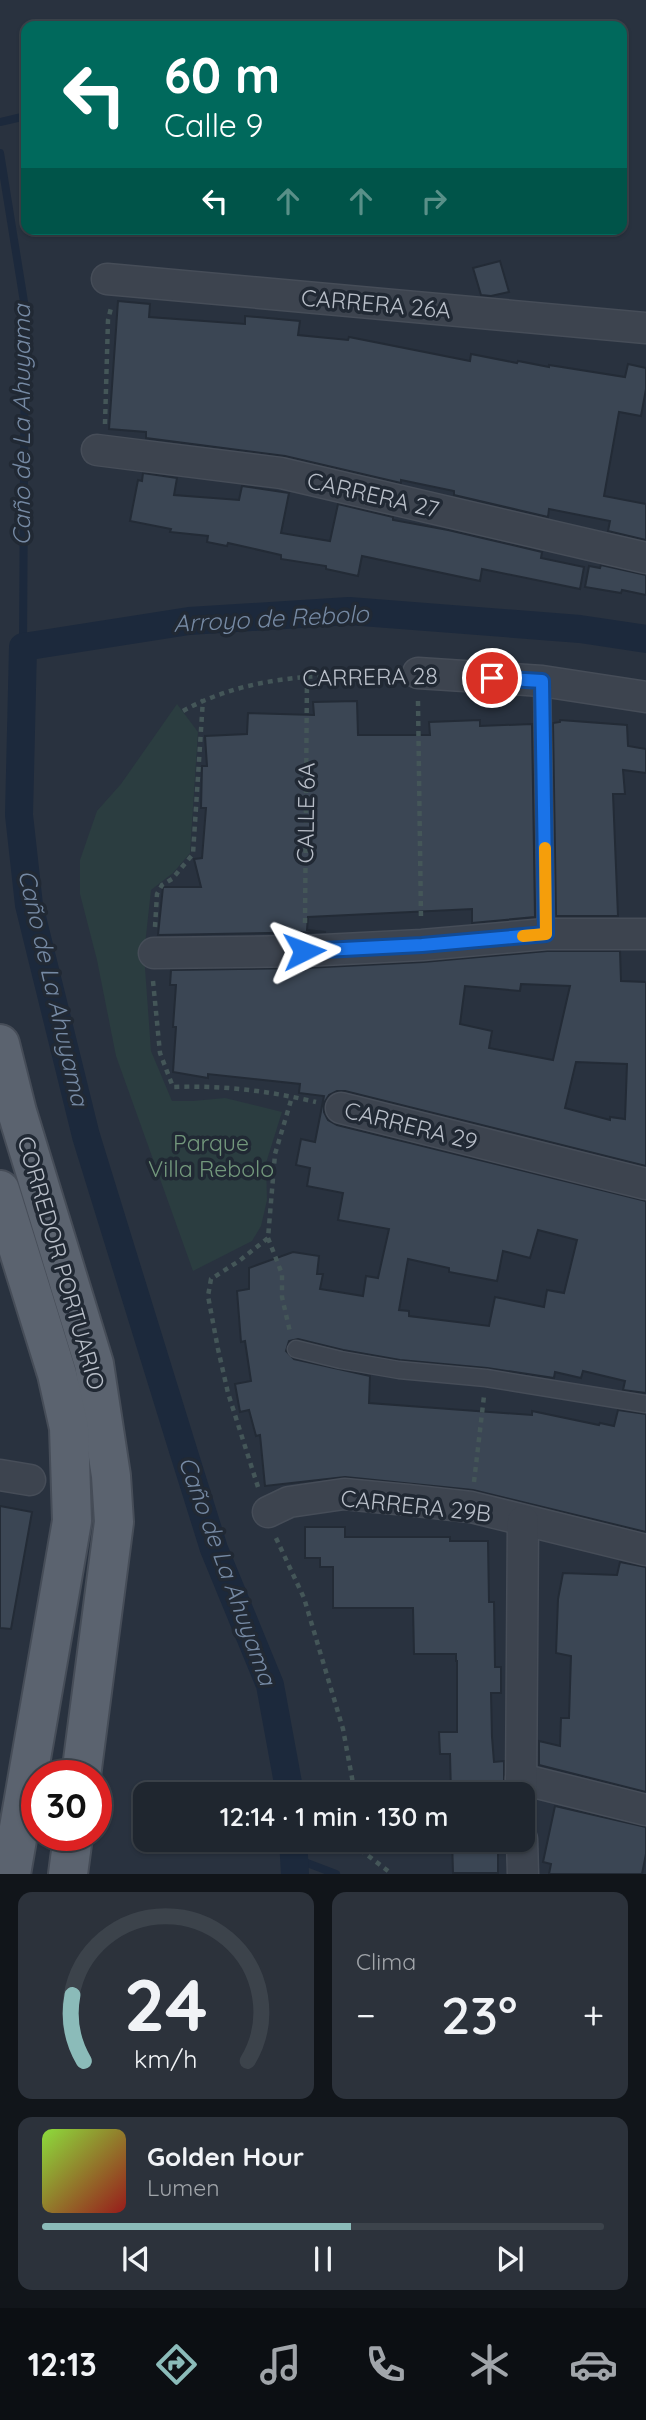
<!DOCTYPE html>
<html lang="es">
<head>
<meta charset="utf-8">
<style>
	:root { --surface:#1f262f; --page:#2c323b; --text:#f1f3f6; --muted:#a1a5aa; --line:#3c434b; --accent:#8bbbb9 }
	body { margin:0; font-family:Quicksand,sans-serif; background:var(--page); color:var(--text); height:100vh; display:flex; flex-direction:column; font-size:26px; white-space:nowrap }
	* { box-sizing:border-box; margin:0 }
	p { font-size:23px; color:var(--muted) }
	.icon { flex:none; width:38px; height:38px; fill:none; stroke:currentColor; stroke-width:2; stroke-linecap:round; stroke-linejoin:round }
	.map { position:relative; height:1874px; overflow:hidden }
	.drawer { display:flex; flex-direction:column; gap:18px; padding:18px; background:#11151a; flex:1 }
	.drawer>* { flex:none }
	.hud { position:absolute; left:21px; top:21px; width:606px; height:214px; border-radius:14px; box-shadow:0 2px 5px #0004,0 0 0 2px var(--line); background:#00695c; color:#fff; overflow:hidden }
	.speed { position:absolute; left:21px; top:1760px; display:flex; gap:14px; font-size:35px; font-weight:700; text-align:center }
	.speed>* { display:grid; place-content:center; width:91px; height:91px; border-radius:50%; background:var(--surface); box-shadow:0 2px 5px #0004,0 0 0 2px var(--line); line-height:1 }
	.speed .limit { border:10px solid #d22; background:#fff; color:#111 }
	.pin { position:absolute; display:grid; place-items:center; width:60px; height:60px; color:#fff; margin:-30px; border:4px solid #fff; border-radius:50%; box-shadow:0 2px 7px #0007 }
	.me { position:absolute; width:77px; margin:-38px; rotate:87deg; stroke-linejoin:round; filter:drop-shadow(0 0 5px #0008) }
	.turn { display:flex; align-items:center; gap:24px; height:147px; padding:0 28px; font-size:32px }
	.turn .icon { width:91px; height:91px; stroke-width:2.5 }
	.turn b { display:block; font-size:49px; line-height:60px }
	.lanes { display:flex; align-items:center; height:66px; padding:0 28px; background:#0003; justify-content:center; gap:35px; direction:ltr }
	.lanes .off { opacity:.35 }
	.big { font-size:52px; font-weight:600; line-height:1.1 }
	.drawer .card { flex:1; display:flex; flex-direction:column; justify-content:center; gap:10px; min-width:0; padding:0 24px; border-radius:14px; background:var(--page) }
	.drawer .dial { align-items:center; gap:0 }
	.dial svg { height:182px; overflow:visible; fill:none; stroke:var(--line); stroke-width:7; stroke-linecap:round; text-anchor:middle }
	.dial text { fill:var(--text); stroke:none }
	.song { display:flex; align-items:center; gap:21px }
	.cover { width:84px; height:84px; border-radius:10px; background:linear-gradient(135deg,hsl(90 70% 55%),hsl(0 70% 35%)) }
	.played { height:7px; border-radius:4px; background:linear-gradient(90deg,var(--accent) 55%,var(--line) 55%) }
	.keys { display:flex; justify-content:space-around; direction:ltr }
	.heat { display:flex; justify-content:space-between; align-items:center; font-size:38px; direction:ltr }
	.drawer .tiles { flex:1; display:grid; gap:18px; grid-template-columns:1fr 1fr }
	.card:last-child { grid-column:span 2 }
	.trip { position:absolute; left:133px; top:1782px; width:402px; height:70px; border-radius:14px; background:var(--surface); box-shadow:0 2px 5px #0004,0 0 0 2px var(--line); font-weight:600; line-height:70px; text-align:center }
	.tabs { display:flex; height:112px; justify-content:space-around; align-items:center; background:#0c0f13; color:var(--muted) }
	.tabs .icon { width:49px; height:49px }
	.tabs .active { color:var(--accent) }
	.tabs b { font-size:32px; color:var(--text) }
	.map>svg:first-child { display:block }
	.green { fill:#2b3d40 }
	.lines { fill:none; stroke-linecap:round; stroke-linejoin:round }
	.stream { stroke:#1c293c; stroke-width:8 }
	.canal { stroke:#1c293c; stroke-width:28 }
	.building { fill:#3b4654; stroke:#232b36; stroke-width:2; fill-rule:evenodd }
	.lane-casing { stroke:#464d58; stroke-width:19 }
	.street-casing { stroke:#464d58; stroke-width:33 }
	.primary-casing { stroke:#464d58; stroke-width:42 }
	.path { stroke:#445658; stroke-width:4.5; stroke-dasharray:5 5; stroke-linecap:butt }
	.lane { stroke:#3d444f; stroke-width:16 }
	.street { stroke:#3d444f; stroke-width:30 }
	.primary { stroke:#5b636f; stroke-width:38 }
	.route-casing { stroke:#114b97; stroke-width:18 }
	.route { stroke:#1a73e8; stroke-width:12 }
	.slow { stroke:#f59e0b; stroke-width:12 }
	.labels { text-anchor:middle; stroke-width:7; stroke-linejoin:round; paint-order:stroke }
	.street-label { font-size:23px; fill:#b9bfc9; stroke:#212934 }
	.park-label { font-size:23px; fill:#73987c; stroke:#212934 }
	.water-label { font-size:24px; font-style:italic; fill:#768aa4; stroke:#212934 }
</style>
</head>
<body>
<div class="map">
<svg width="646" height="1874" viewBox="0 0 646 1874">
	<rect width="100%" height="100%" fill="#29323f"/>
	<path class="green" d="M 177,704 L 198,732 L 190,853 L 173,873 L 151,890 L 144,954 L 151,1051 L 172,1101 L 193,1101 L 225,1098 L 282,1112 L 266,1163 L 267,1200 L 261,1226 L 252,1241 L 193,1271 L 116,1056 L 97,960 L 80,894 L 80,860 L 97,811 L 121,784 Z"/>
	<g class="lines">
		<g class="stream">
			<path d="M 0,122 L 26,116"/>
			<path d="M 0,153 L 25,308 L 23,647"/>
			<path d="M 294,1858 L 336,1874"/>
		</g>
		<g class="canal">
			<path d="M 290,1794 L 270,1685 L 214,1549 L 183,1450 L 86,1136 L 29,905 L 19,815 L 23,647 L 189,621 L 349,611 L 580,629 L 646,639"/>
			<path d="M 293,1839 L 295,1874"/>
		</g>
	</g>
	<g class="building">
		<path d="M 500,261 L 509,292 L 491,296 L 481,295 L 473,268 Z"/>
		<path d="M 118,301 L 150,304 L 149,317 L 245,324 L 245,316 L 300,321 L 298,335 L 348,340 L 349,337 L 470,361 L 471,354 L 517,363 L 518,361 L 549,367 L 549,365 L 625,377 L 628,364 L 646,368 L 646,389 L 641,416 L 619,412 L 604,496 L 646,504 L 646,540 L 608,531 L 610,521 L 549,509 L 548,517 L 454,495 L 454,491 L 401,480 L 401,483 L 285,456 L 146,438 L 146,432 L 109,429 Z"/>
		<path d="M 143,473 L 177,478 L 174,495 L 239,500 L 242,486 L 289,493 L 281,533 L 330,541 L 338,504 L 393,517 L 393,520 L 448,530 L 542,552 L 541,558 L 584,567 L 580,589 L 482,569 L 480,581 L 362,556 L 358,576 L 326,569 L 326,566 L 281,559 L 281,555 L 228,543 L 227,546 L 207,542 L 208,536 L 170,532 L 171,529 L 130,521 L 138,480 L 142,481 Z"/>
		<path d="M 601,565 L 646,575 L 646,595 L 622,590 L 621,593 L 585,587 L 589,566 L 600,568 Z"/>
		<path d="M 357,701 L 358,735 L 430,735 L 429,722 L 480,720 L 480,726 L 532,724 L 535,917 L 472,923 L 472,909 L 308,917 L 307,930 L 326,932 L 158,935 L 163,887 L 201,887 L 194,859 L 202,858 L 206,808 L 201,808 L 202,766 L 207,766 L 205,736 L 247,734 L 248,713 L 314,715 L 313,702 Z"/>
		<path d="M 560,720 L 627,725 L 628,746 L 646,749 L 646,773 L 623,770 L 625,794 L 613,794 L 618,916 L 556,916 L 553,723 L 560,722 Z"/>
		<path d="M 547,951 L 620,951 L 621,981 L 646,982 L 646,1166 L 345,1091 L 337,1091 L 329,1095 L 324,1103 L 324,1112 L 328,1120 L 337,1125 L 646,1201 L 646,1393 L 623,1390 L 625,1381 L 583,1371 L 581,1378 L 555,1372 L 554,1378 L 487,1368 L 400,1360 L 343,1350 L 298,1339 L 289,1341 L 286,1351 L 294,1359 L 370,1376 L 369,1403 L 532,1415 L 532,1411 L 599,1425 L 600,1423 L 614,1426 L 618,1410 L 646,1414 L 646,1532 L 473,1490 L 345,1477 L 265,1486 L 260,1435 L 256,1436 L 249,1410 L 240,1412 L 235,1384 L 251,1381 L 245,1341 L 241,1342 L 237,1291 L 249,1289 L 249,1268 L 293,1252 L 319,1256 L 317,1274 L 323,1274 L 320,1289 L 363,1296 L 366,1276 L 378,1278 L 389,1229 L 338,1220 L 343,1193 L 307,1186 L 310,1168 L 296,1165 L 301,1139 L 315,1142 L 324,1096 L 299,1093 L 300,1084 L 208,1074 L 208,1078 L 173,1072 L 176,1027 L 173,1027 L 176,985 L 170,985 L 171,970 L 305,968 L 423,962 ZM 521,984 L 570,986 L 553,1060 L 489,1048 L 492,1031 L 460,1024 L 465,986 L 520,991 ZM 576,1062 L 627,1064 L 625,1119 L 610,1117 L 610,1120 L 565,1108 ZM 538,1230 L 577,1240 L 564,1293 L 547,1290 L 544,1307 L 495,1297 L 489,1326 L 409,1316 L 409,1311 L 399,1310 L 408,1259 L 449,1268 L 449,1272 L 497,1281 L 503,1251 L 530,1258 Z"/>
		<path d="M 0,1506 L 32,1512 L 11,1629 L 0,1628 Z"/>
		<path d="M 305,1527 L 345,1527 L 345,1537 L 450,1537 L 450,1541 L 488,1541 L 489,1602 L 494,1602 L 495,1667 L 501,1667 L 501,1693 L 491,1693 L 492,1737 L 494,1762 L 504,1761 L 504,1794 L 451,1794 L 450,1754 L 440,1754 L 439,1732 L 457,1732 L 457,1661 L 456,1661 L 456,1654 L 414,1654 L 413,1608 L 333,1608 L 333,1567 L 320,1567 L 320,1558 L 305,1558 Z"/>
		<path d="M 620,1562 L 646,1567 L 646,1792 L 539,1765 L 539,1741 L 560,1746 L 561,1718 L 569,1718 L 571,1656 L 556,1653 L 558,1599 L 563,1573 L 617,1575 Z"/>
		<path d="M 555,1806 L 646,1827 L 646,1854 L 642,1874 L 549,1874 L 551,1864 L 543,1862 Z"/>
		<path d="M 452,1839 L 498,1839 L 498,1873 L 453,1873 Z"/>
	</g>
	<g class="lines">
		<defs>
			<g id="lane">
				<path d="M 542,681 L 546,934"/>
				<path d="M 296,1349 L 341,1360 L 399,1370 L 486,1378 L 646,1404"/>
			</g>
			<g id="street">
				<path d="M 107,279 L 646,328"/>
				<path d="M 97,450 L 281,473 L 646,558"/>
				<path d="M 418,673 L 542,681 L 646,697"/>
				<path d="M 154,953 L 304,951 L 422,945 L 546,934 L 646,934"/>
				<path d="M 341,1108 L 646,1184"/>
				<path d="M 0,1475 L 30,1480"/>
				<path d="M 268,1512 L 289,1502 L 344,1494 L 408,1500 L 471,1507 L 646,1550"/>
				<path d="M 521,1779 L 646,1810"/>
				<path d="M 521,1794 L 523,1521"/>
				<path d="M 522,1839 L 523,1874"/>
			</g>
			<g id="primary">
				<path d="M 0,1044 L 17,1112 L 94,1364 L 111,1476 L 114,1522 L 81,1776"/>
				<path d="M 0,1190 L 57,1374 L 69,1428 L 72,1521 L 11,1874"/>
				<path d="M 68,1874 L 73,1836"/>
			</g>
		</defs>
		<use href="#lane" class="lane-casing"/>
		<use href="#street" class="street-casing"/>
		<use href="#primary" class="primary-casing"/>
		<g class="path">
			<path d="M 105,424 L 108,320 L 111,308"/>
			<path d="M 418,701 L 421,919"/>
			<path d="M 183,711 C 248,675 318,675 391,674"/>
			<path d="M 305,923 L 307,675"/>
			<path d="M 155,927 L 157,894 L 162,885 L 172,879 L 193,854 L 203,699"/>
			<path d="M 153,981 L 160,1053 L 173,1087 C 222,1085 269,1091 316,1102"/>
			<path d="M 268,1238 L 282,1274 L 282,1297 L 290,1332"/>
			<path d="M 474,1482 L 484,1396"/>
			<path d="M 258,1487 L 228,1393 L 218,1349 L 208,1296 L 211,1279 L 239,1261 L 268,1238 L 275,1154 L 292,1097"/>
			<path d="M 276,1538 L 304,1598 L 343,1729 L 355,1794"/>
			<path d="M 360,1839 L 362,1851 L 392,1874"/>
		</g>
		<use href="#lane" class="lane"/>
		<use href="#street" class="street"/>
		<use href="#primary" class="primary"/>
	</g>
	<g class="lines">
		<defs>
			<path id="route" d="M 304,951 L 422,945 L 546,934 L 542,681 L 492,678"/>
		</defs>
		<use href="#route" class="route-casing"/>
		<use href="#route" class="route"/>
		<path class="slow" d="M 523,936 L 546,934 L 545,848"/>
	</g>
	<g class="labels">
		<g class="street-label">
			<text transform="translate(376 304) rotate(5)" y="8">CARRERA 26A</text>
			<text transform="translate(373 495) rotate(13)" y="8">CARRERA 27</text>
			<text transform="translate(370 677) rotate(-1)" y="8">CARRERA 28</text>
			<text transform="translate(306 813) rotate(-89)" y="8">CALLE 6A</text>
			<text transform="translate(411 1126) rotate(14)" y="8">CARRERA 29</text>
			<text transform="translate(61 1263) rotate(74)" y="8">CORREDOR PORTUARIO</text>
			<text transform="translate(416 1506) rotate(6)" y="8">CARRERA 29B</text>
		</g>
		<g class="park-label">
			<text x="211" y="1151">Parque<tspan x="211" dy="26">Villa Rebolo</tspan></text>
		</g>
		<g class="water-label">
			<text transform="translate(22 425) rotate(-90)" y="8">Caño de La Ahuyama</text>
			<text transform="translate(271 619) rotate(-3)" y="8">Arroyo de Rebolo</text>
			<text transform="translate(53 988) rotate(77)" y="8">Caño de La Ahuyama</text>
			<text transform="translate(227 1571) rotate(70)" y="8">Caño de La Ahuyama</text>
		</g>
	</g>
</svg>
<div class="speed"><div class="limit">30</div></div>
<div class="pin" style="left:492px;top:678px;background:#d93025"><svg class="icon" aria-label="arrive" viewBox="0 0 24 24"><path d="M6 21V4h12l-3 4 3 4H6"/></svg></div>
<svg class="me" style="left:304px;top:951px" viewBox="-20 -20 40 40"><path d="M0-17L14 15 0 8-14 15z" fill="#1a73e8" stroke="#fff" stroke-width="4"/></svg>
<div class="trip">12:14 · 1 min · 130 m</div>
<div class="hud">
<div class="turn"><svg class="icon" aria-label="left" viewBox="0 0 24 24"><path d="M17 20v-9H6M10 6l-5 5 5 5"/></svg><div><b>60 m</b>Calle 9</div></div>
<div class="lanes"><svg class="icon" aria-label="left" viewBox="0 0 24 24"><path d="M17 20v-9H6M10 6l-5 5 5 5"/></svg><svg class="icon off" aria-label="ahead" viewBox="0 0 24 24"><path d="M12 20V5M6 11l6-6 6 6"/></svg><svg class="icon off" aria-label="ahead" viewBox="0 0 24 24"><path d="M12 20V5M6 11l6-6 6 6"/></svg><svg class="icon off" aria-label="right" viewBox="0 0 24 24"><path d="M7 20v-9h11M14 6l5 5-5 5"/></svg></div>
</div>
</div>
<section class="drawer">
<div class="tiles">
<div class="card dial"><svg viewBox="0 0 100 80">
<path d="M14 69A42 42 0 1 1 86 69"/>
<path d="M14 69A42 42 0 0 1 9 40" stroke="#8bbbb9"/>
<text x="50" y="56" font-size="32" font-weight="700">24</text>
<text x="50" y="72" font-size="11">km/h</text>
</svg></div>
<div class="card"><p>Clima</p>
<div class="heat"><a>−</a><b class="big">23°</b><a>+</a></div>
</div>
<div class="card">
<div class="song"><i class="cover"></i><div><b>Golden Hour</b><p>Lumen</p></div></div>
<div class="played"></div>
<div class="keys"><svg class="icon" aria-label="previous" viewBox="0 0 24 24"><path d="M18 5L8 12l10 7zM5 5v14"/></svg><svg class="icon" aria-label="pause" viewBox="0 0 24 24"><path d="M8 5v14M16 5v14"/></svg><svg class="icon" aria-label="next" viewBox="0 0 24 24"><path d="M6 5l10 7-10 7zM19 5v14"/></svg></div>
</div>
</div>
</section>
<nav class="tabs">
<b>12:13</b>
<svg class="icon active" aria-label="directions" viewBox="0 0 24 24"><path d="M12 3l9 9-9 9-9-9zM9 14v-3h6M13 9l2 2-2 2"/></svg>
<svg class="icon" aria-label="music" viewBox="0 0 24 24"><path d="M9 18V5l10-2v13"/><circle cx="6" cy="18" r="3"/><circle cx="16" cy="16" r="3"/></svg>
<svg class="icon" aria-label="phone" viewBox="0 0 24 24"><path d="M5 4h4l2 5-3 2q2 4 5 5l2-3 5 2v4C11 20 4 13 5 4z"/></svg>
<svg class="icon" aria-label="climate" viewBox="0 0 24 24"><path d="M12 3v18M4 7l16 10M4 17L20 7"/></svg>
<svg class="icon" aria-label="car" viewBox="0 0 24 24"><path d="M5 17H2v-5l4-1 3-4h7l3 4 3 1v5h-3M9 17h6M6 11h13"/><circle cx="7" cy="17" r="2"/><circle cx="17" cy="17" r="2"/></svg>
</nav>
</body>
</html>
